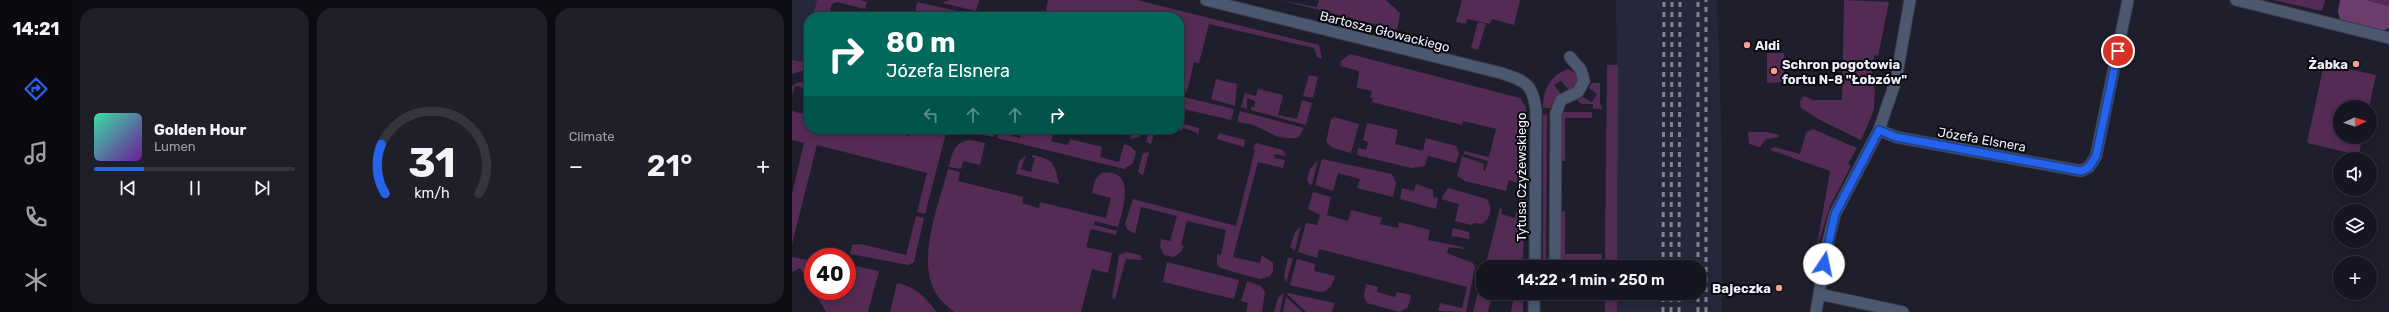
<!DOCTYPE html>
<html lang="en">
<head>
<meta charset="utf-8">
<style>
	:root { --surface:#161622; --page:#1f1f2a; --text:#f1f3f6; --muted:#9e9fa5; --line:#353540; --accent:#2563eb }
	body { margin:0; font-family:Rubik,sans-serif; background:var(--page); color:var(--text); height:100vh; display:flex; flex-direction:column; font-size:15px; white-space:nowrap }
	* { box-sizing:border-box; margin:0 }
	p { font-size:13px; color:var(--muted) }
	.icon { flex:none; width:22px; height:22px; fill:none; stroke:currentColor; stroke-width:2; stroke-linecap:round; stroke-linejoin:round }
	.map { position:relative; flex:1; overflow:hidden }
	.sheet { display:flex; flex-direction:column; gap:8px; padding:8px; background:#0c0c13; width:720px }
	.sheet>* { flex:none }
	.top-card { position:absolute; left:12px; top:12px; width:380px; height:122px; border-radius:16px; box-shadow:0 2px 10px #0003,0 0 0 1px var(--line); background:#00695c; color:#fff; overflow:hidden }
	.needle { width:26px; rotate:87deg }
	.controls { position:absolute; left:1541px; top:100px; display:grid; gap:8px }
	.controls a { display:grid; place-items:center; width:44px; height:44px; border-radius:50%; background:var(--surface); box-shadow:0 2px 10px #0003,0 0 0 1px var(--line); font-size:20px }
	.speed { position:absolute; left:12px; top:248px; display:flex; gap:8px; font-size:20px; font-weight:700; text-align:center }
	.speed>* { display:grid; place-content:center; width:52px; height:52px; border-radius:50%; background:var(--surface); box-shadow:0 2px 10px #0003,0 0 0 1px var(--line); line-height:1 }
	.speed .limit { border:6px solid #d22; background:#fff; color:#111 }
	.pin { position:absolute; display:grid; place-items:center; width:34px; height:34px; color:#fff; margin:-17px; border:2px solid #fff; border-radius:50%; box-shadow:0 1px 4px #0007 }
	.me { position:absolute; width:44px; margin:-22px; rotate:11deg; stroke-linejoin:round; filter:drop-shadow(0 0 3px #0008) }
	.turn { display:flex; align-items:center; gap:14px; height:84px; padding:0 16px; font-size:18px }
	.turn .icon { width:52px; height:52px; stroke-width:2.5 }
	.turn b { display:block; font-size:28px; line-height:34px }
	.lanes { display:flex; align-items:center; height:38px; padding:0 16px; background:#0003; justify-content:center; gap:20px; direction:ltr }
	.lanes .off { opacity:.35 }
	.big { font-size:30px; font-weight:600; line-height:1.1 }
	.sheet .card { flex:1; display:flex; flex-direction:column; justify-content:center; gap:6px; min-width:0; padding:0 14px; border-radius:16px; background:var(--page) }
	.sheet .dial { align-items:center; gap:0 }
	.dial svg { height:104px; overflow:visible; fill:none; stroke:var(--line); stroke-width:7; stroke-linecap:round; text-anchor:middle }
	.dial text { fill:var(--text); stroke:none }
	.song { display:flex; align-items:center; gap:12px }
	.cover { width:48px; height:48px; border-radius:6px; background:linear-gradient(135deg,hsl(160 70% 55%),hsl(280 70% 35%)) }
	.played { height:4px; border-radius:2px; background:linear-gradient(90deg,var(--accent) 25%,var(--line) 25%) }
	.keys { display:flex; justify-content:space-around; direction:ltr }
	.heat { display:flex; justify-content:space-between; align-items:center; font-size:22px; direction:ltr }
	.sheet .tiles { flex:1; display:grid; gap:8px; grid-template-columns:repeat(3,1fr) }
	.trip { position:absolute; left:684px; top:260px; width:230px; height:40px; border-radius:16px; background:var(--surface); box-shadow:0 2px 10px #0003,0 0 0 1px var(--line); font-weight:600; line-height:40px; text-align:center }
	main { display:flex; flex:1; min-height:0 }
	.dock { display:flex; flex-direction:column; width:72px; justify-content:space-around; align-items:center; background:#09090e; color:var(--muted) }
	.dock .icon { width:28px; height:28px }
	.dock .selected { color:var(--accent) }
	.dock b { font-size:18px; color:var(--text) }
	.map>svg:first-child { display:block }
	.built { fill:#27273c }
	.green { fill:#542b54 }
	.forest { fill:#6b3c6c }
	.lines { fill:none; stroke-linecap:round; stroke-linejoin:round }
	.minor-casing { stroke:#3b3b49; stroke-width:13 }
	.tertiary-casing { stroke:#3b3b49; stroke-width:13 }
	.minor { stroke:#4b5870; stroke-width:11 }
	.tertiary { stroke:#4b5870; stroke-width:11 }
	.rail { stroke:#838490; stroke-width:3; stroke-dasharray:5 5; stroke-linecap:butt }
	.route-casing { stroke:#184099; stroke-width:10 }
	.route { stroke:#2563eb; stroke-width:7 }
	.poi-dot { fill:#f59d8f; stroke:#090910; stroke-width:1.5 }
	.labels { text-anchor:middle; stroke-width:4; stroke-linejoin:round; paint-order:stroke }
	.street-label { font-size:13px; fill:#edeef8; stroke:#090910 }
	.poi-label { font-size:13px; font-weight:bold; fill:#edeef8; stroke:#090910; text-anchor:start }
</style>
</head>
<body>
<main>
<nav class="dock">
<b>14:21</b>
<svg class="icon selected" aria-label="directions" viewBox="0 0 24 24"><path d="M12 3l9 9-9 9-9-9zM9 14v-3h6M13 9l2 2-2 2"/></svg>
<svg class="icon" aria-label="music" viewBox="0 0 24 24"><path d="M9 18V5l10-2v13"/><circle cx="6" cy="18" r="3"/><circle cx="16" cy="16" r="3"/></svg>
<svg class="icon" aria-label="phone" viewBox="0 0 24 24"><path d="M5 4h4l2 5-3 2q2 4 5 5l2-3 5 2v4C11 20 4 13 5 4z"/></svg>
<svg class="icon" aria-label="climate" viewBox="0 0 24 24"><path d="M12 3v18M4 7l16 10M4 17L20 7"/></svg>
</nav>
<section class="sheet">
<div class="tiles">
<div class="card">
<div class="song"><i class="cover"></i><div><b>Golden Hour</b><p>Lumen</p></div></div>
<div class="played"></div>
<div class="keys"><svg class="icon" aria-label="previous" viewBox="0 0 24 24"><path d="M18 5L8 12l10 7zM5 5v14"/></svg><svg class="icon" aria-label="pause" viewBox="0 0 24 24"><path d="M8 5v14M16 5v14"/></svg><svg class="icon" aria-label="next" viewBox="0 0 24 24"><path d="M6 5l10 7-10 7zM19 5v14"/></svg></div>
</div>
<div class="card dial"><svg viewBox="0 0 100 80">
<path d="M14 69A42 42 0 1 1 86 69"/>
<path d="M14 69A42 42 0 0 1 11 31" stroke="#2563eb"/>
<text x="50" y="56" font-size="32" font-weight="700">31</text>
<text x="50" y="72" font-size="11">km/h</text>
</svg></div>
<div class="card"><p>Climate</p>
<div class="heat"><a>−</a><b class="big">21°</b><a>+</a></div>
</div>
</div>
</section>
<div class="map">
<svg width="1597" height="312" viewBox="0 0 1597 312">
	<rect width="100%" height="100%" fill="#1e1e2d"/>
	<g class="built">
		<path d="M 0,0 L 33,0 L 29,17 L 17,17 L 17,63 L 0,61 Z"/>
		<path d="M 824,0 L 925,0 L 930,149 L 930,312 L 813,312 L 813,293 L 907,293 L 907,267 L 813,267 L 815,65 L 825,64 Z"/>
	</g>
	<g class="green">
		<path d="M 25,0 L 68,0 L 75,2 L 73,9 L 45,2 L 40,4 L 36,17 L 21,17 Z"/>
		<path d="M 158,0 L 187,0 L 184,11 L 150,3 Z"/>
		<path d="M 256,0 L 345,0 L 527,45 L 530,59 L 525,57 L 522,48 L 417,24 L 407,63 L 402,62 L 395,92 L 387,90 L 387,17 L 259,17 L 253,14 Z"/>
		<path d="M 488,0 L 525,7 L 527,0 L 594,0 L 608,13 L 605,30 Z"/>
		<path d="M 670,0 L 728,0 L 722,25 L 700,19 L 698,24 L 675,19 L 674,24 L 664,22 Z"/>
		<path d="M 1052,0 L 1097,2 L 1086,56 L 1082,55 L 1080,75 L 1083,75 L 1082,110 L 1069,140 L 1030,121 L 1009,108 L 1008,101 L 1012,96 L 1021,100 L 1050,100 Z"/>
		<path d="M 1481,0 L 1533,0 L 1530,11 Z"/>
		<path d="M 1574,0 L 1597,0 L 1597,6 Z"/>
		<path d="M 125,2 L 184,15 L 125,17 L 123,13 Z"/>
		<path d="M 51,12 L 69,17 L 43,17 Z"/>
		<path d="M 686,22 L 694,24 L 686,50 L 679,48 Z"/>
		<path d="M 17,33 L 17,69 L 0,74 L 0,60 L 10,62 Z"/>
		<path d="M 975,53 L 992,53 L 992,82 L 975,83 Z"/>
		<path d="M 558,54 L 728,98 L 734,107 L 731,267 L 693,267 L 708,208 L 710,209 L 709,214 L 723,218 L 731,185 L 717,180 L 714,191 L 673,181 L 665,176 L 670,156 L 692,164 L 691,170 L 693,171 L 696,161 L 672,154 L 672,151 L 697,157 L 704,129 L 671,121 L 670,125 L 580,102 L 581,98 L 578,98 L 580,91 L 565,88 L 567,71 L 548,66 L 549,61 Z"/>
		<path d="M 1532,64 L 1584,75 L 1577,107 L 1548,107 L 1548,137 L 1570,137 L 1567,155 L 1515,143 Z"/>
		<path d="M 815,65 L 826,65 L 825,267 L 813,267 Z"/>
		<path d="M 776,69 L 785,74 L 786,82 L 782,88 L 777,90 L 769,81 L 762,85 L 769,94 L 764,98 L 761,108 L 751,108 C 751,90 758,75 776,69 Z"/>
		<path d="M 517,75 L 526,77 L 521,98 L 511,96 Z"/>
		<path d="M 424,79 L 445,84 L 443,106 L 419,99 Z"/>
		<path d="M 17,81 L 17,89 L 3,86 L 0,96 L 0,86 L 4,83 Z"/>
		<path d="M 800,83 L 808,83 L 808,104 L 811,109 L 789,108 L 801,108 L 801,104 L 789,104 L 785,100 L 791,97 L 800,102 L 805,94 L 797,88 Z"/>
		<path d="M 466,89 L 491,95 L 486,115 L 505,119 L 510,100 L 520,103 L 514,125 L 459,110 L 459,107 L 462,107 L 463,101 L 455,98 L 455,109 L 449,107 L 453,93 L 464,96 Z"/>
		<path d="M 387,96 L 442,109 L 439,120 L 387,108 Z"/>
		<path d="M 0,111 L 12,114 L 13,112 L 17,113 L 17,129 L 87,129 L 117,136 L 119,129 L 155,129 L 133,214 L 125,212 L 135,173 L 25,145 L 0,244 L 0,194 L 12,143 L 0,140 Z"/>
		<path d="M 448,111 L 512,128 L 507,137 C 486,142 477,131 461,125 C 456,123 450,123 445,122 Z"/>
		<path d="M 769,112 L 800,112 L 800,118 L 773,118 L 773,161 L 769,161 Z"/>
		<path d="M 755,114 L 754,267 L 751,267 L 751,115 Z"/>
		<path d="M 542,117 L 567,124 L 559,153 L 541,148 L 534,142 L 539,119 Z"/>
		<path d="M 387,123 L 407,128 L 406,135 L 404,132 L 391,128 L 390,131 L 384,129 L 387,129 Z"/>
		<path d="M 575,123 L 606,130 L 603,144 L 631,151 L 634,138 L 664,146 L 667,153 L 664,163 L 636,156 L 633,166 L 619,168 L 565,155 L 566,148 L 574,150 L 576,142 L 571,140 Z"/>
		<path d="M 175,129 L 204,129 L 202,137 L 179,133 Z"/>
		<path d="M 230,129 L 261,135 L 259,141 L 276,145 L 278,139 L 310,147 L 308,157 L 327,162 L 332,144 L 338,146 L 344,152 L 341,163 L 332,169 L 205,138 L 206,132 L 228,138 Z"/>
		<path d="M 340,129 L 350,129 L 348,137 L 338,139 Z"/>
		<path d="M 357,129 L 363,129 L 359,144 L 354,142 Z"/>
		<path d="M 1021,129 L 1065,148 L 1056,164 L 1059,166 L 1038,206 L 1024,251 L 1038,171 L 978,150 L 982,147 L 1008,154 L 1014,132 Z"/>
		<path d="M 956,132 L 975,132 L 987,135 L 987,137 L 974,139 L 968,147 L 957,144 Z"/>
		<path d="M 427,133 L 453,140 L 452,147 L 425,139 Z"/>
		<path d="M 178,140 L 193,143 L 188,165 L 171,161 L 169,169 L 157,167 C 160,153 162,142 178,140 Z"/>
		<path d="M 464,143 L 491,150 L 494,156 L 483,154 L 482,158 L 493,160 L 491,168 L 466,162 L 441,257 L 468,263 L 470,255 L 481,263 L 481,272 L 477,277 L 467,279 L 428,268 L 425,264 L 425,254 L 429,255 L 434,230 L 395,221 L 389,245 L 392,246 L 389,252 L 382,257 L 372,255 L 368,247 L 369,239 L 378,241 L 385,216 L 349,207 L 343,234 L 335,229 L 333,224 L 341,199 L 444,226 L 463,150 L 461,148 Z"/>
		<path d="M 357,152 L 351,175 L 346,172 L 351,153 Z"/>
		<path d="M 234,155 L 229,169 L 239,172 L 243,158 L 240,157 L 240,155 C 262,159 263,164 267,184 L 224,174 L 227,161 Z"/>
		<path d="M 530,159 L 600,174 L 604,183 L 601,197 L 565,188 L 568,179 L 546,173 L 541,191 L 523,185 Z"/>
		<path d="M 526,160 L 520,185 L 517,184 L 515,180 L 518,169 Z"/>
		<path d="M 156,169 L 168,172 L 166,181 L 231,197 L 230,203 L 247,208 L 248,202 L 314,218 L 319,198 L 300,193 L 303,180 L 309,173 C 345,168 331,208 326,227 L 302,221 L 302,225 L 325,231 L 324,235 L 299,229 L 294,247 L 320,253 L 316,273 L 300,269 L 289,312 L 162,312 C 156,307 149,301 145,295 C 123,262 147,204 156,169 Z"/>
		<path d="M 624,184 L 641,190 L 641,197 L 646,198 L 644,209 L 608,199 L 610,188 L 622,191 Z"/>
		<path d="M 656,188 L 695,199 C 701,207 699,219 690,224 L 682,223 L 679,225 L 663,221 L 667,204 L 649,199 Z"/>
		<path d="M 521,192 L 539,197 L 535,215 L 556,221 L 559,210 L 590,218 L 588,224 L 606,228 L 607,222 L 638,230 L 636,240 L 671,247 L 672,249 L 657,247 L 655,253 L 681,263 L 683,267 L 674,312 L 646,311 L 648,303 L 670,308 L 675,287 L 527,249 L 525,258 L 506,252 L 514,223 L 525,225 L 528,215 L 516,209 Z"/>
		<path d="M 773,211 L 773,254 L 810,254 L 810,267 L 804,267 L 804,262 L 790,262 L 787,259 L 775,259 L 776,262 L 782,265 L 774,265 L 769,262 L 769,212 Z"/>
		<path d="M 124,216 L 132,218 L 122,262 L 116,265 L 58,254 L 60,245 L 69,244 L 114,255 Z"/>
		<path d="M 509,226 L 503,251 L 498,247 L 503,232 Z"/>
		<path d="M 661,228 L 677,232 L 678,239 L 659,236 Z"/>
		<path d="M 335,252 L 348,255 L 350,260 L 334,259 L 323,299 L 320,298 L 327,255 Z"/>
		<path d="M 0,257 L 21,261 L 21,290 L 8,268 L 0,272 Z"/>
		<path d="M 496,258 L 501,258 L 494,283 L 492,276 Z"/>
		<path d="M 505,259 L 523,264 L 522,271 L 543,276 C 540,285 538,291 528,292 L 498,285 Z"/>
		<path d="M 375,262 L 447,280 L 442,299 L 371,282 Z"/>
		<path d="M 55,264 L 87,271 L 76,312 L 34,312 L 22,291 L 55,291 Z"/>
		<path d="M 691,273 L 691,293 L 731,293 L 731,312 L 719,312 L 721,301 L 700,296 L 696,312 L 681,312 Z"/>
		<path d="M 455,281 L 469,286 L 473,292 L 470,312 L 454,312 L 456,303 L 449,301 Z"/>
		<path d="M 105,283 C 125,287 132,297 145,312 L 98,312 Z"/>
		<path d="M 574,284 L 586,287 L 585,292 L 603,297 L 605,292 L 619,295 L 616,307 L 608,312 L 575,303 L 572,296 Z"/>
		<path d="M 492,292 L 488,312 L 482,312 L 486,298 Z"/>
		<path d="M 496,293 L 543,303 L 540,312 L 514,312 L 495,294 Z"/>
		<path d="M 769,293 L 810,293 L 810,296 Z"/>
		<rect x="813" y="293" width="12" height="19"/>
		<path d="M 494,297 L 511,312 L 491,312 Z"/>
	</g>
	<path class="forest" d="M 1548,0 L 1574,0 L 1597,6 L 1597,28 L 1591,31 L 1548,20 L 1546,11 Z"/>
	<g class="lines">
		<defs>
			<g id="minor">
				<path d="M 1087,130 L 1104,137 L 1289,171 L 1297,167 L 1304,156 L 1336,0"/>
				<path d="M 763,267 L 764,113 L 769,100 L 786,92 L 792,81 L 789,70 L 778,57"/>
				<path d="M 1027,294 L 1111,312"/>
			</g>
			<g id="tertiary">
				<path d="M 414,0 L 709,73 C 733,81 741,83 744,111 L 743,267"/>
				<path d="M 1444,0 L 1597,38"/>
				<path d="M 742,312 L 742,293"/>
				<path d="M 1024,312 L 1036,242 L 1043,214 L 1087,130 L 1104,80 L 1118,0"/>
			</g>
		</defs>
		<use href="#minor" class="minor-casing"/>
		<use href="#tertiary" class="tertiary-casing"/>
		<use href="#minor" class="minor"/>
		<use href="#tertiary" class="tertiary"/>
		<g class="rail">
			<path d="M 871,267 L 872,0"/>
			<path d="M 879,267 L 880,0"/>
			<path d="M 887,267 L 888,0"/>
			<path d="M 906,267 L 906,0"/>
			<path d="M 871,312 L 871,293"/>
			<path d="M 879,312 L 879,293"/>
			<path d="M 887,312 L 887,293"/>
			<path d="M 906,312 L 906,293"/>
			<path d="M 914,312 L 914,0"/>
		</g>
	</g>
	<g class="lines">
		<defs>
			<path id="route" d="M 1032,264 L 1043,214 L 1087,130 L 1104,137 L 1289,171 L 1297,167 L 1304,156 L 1326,51"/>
		</defs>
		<use href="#route" class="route-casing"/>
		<use href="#route" class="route"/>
	</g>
	<g class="poi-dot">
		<circle cx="955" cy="45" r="4"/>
		<circle cx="1564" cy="64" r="4"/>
		<circle cx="982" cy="71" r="4"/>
		<circle cx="987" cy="288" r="4"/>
	</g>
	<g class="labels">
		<g class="street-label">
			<text transform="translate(593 31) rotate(14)" y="5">Bartosza Głowackiego</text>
			<text transform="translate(1190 139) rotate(10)" y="5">Józefa Elsnera</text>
			<text transform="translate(729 177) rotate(-90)" y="5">Tytusa Czyżewskiego</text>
		</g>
		<g class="poi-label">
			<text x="963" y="50">Aldi</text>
			<text x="990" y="69">Schron pogotowia<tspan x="990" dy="15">fortu N-8 "Łobzów"</tspan></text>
			<text x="1556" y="69" text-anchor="end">Żabka</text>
			<text x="979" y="293" text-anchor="end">Bajeczka</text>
		</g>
	</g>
</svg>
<div class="controls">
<a><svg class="needle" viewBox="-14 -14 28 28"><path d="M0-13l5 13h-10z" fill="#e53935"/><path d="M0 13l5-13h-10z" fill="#9e9fa5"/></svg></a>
<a><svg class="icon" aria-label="sound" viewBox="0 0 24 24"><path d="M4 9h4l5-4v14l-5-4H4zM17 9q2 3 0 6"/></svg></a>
<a><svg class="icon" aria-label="layers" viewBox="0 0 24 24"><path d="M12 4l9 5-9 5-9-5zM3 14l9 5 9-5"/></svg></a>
<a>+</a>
</div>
<div class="speed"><div class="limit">40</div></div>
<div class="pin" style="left:1326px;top:51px;background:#d93025"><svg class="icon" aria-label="arrive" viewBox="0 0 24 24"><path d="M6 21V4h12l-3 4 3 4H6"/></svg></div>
<svg class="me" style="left:1032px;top:264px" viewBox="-20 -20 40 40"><circle r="19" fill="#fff"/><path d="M0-13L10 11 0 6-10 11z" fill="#2563eb"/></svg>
<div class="trip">14:22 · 1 min · 250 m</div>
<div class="top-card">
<div class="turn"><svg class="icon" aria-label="right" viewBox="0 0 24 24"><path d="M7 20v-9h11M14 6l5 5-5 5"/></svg><div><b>80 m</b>Józefa Elsnera</div></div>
<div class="lanes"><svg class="icon off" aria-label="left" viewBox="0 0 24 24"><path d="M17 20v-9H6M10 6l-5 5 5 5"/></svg><svg class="icon off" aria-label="ahead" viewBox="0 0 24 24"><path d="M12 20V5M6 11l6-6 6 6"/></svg><svg class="icon off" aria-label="ahead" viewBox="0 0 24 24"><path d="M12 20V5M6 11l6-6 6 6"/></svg><svg class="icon" aria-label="right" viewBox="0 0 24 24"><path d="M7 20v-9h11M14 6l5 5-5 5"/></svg></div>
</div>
</div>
</main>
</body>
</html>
